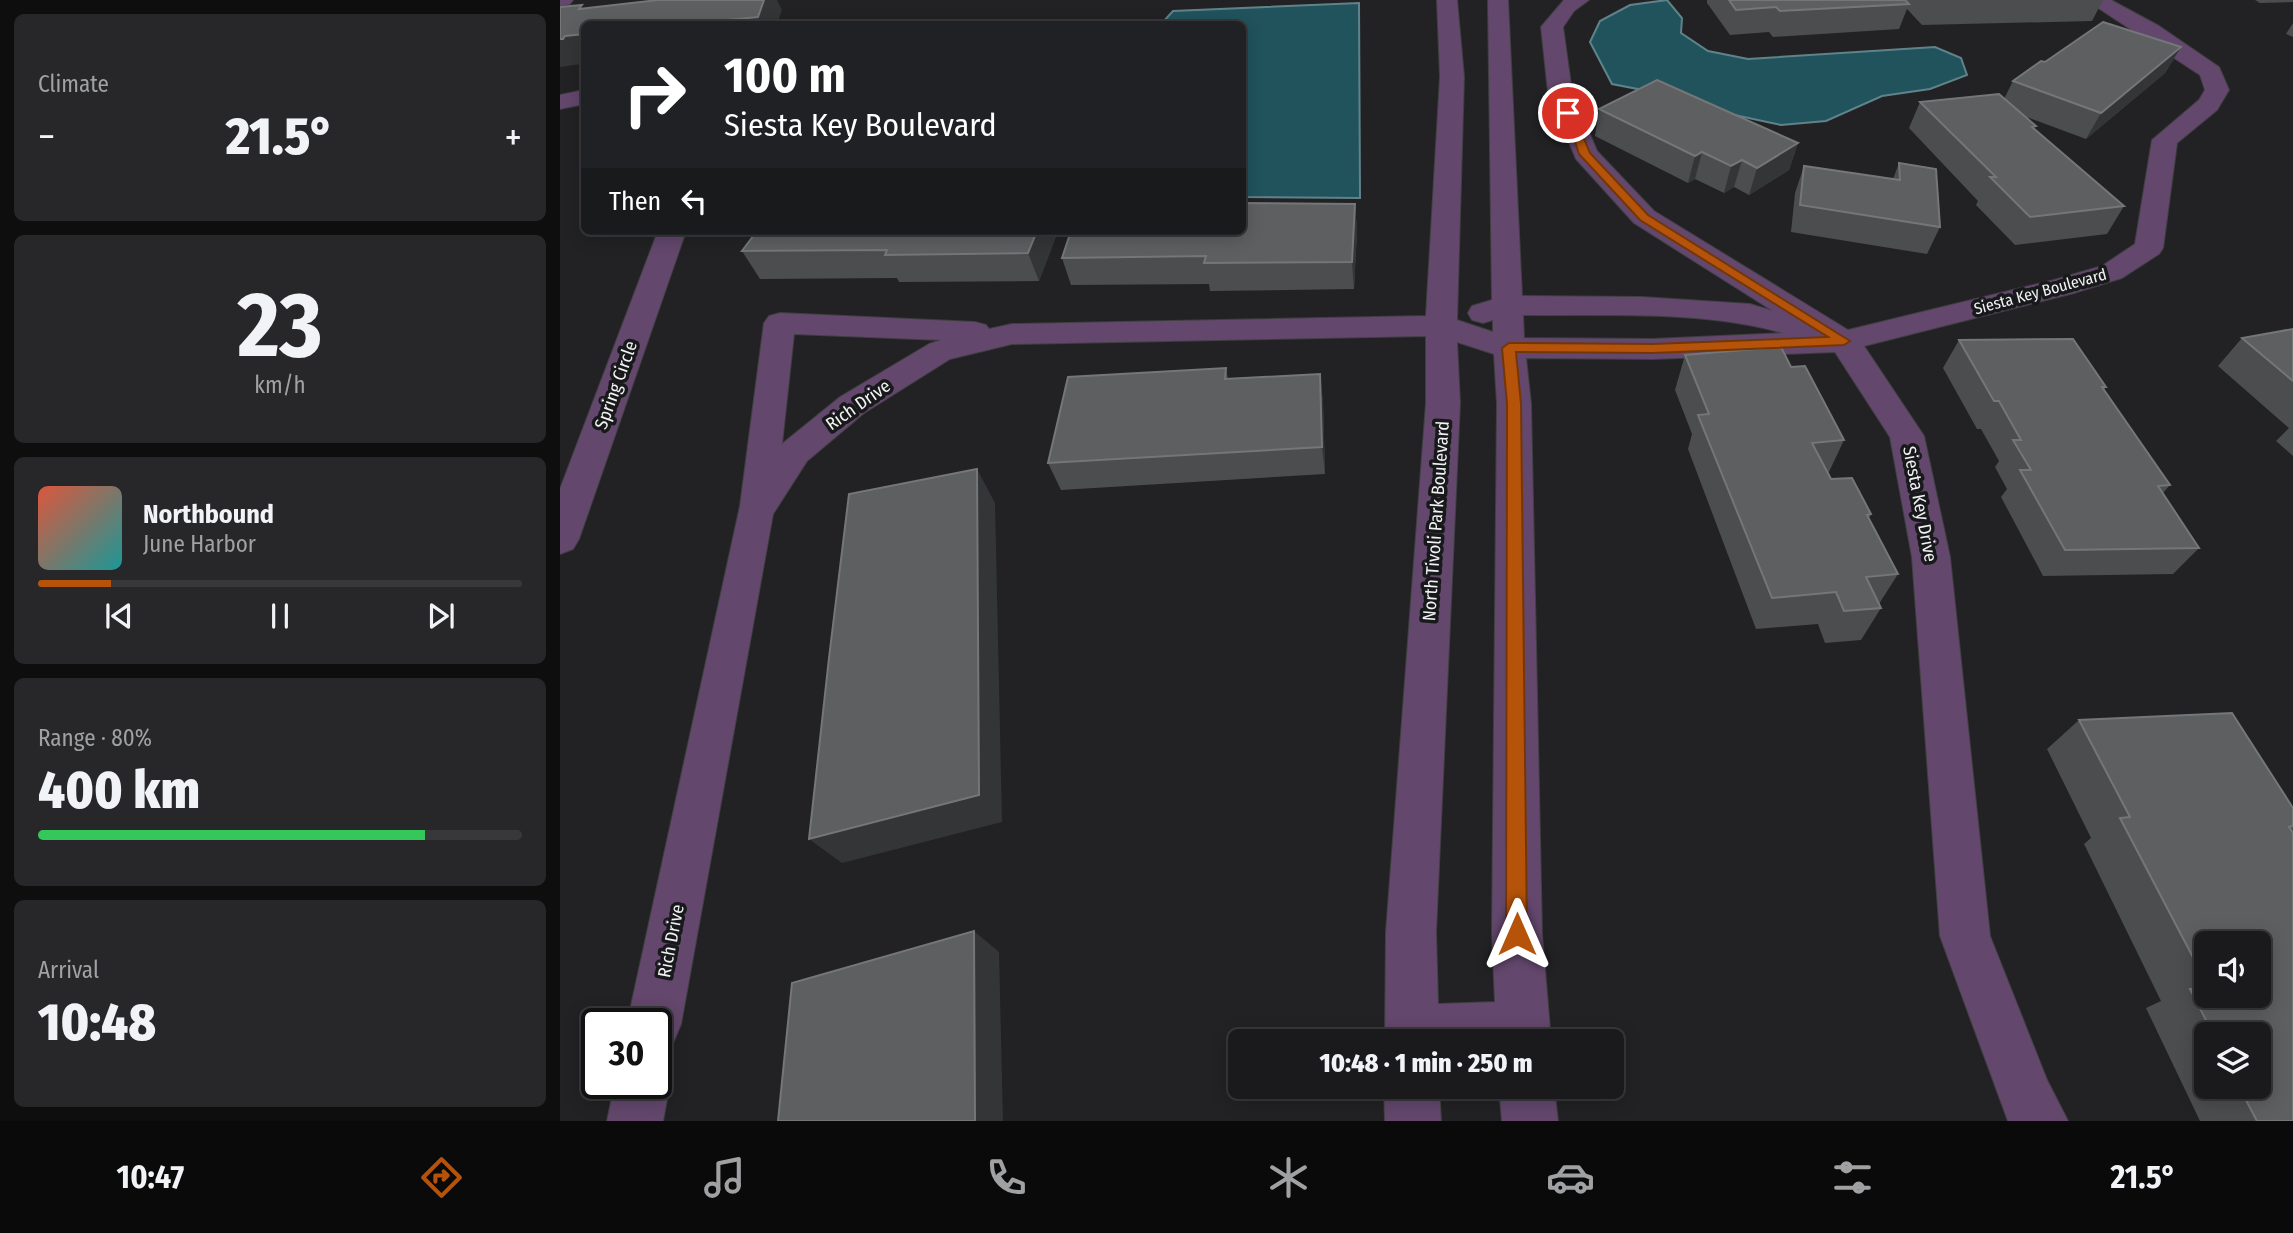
<!DOCTYPE html>
<html lang="en">
<head>
<meta charset="utf-8">
<style>
	:root { --surface:#1a1a1c; --page:#272729; --text:#f1f3f6; --muted:#9fa1a3; --line:#38383b; --accent:#b45309 }
	body { margin:0; font-family:"Fira Sans Condensed",sans-serif; background:var(--page); color:var(--text); height:100vh; display:flex; flex-direction:column; font-size:26px; white-space:nowrap }
	* { box-sizing:border-box; margin:0 }
	p { font-size:23px; color:var(--muted) }
	.icon { flex:none; width:38px; height:38px; fill:none; stroke:currentColor; stroke-width:2; stroke-linecap:round; stroke-linejoin:round }
	.map { position:relative; flex:1; overflow:hidden }
	.drawer { display:flex; flex-direction:column; gap:14px; padding:14px; background:#0e0e0f; width:560px }
	.drawer>* { flex:none }
	.banner { position:absolute; left:21px; top:21px; width:665px; height:214px; border-radius:10px; box-shadow:0 4px 18px #0003,0 0 0 2px var(--line); background:#202124; color:#fff; overflow:hidden }
	.controls { position:absolute; left:1634px; top:931px; display:grid; gap:14px }
	.controls a { display:grid; place-items:center; width:77px; height:77px; border-radius:10px; background:var(--surface); box-shadow:0 4px 18px #0003,0 0 0 2px var(--line); font-size:35px }
	.speed { position:absolute; left:21px; top:1008px; display:flex; gap:14px; font-size:35px; font-weight:700; text-align:center }
	.speed>* { display:grid; place-content:center; width:91px; height:91px; border-radius:50%; background:var(--surface); box-shadow:0 4px 18px #0003,0 0 0 2px var(--line); line-height:1 }
	.speed .limit { border:4px solid #111; border-radius:10px; background:#fff; color:#111 }
	.pin { position:absolute; display:grid; place-items:center; width:60px; height:60px; color:#fff; margin:-30px; border:4px solid #fff; border-radius:50%; box-shadow:0 2px 7px #0007 }
	.me { position:absolute; width:77px; margin:-38px; rotate:0deg; stroke-linejoin:round; filter:drop-shadow(0 0 5px #0008) }
	.turn { display:flex; align-items:center; gap:24px; height:147px; padding:0 28px; font-size:32px }
	.turn .icon { width:91px; height:91px; stroke-width:2.5 }
	.turn b { display:block; font-size:49px; line-height:60px }
	.then { display:flex; align-items:center; height:66px; padding:0 28px; background:#0003; gap:14px; font-size:26px }
	.big { font-size:52px; font-weight:800; line-height:1.1 }
	.drawer .card { flex:1; display:flex; flex-direction:column; justify-content:center; gap:10px; min-width:0; padding:0 24px; border-radius:10px; background:var(--page) }
	.drawer .dial { align-items:center; gap:0 }
	.dial b { font-size:91px; line-height:1 }
	.song { display:flex; align-items:center; gap:21px }
	.cover { width:84px; height:84px; border-radius:10px; background:linear-gradient(135deg,hsl(10 70% 55%),hsl(180 70% 35%)) }
	.played { height:7px; border-radius:4px; background:linear-gradient(90deg,var(--accent) 15%,var(--line) 15%) }
	.keys { display:flex; justify-content:space-around; direction:ltr }
	.heat { display:flex; justify-content:space-between; align-items:center; font-size:38px; direction:ltr }
	.charge { height:10px; border-radius:5px; background:linear-gradient(90deg,#34c759 80%,var(--line) 0) }
	.trip { position:absolute; left:668px; top:1029px; width:396px; height:70px; border-radius:10px; background:var(--surface); box-shadow:0 4px 18px #0003,0 0 0 2px var(--line); font-weight:800; line-height:70px; text-align:center }
	.tab-bar { display:flex; height:112px; justify-content:space-around; align-items:center; background:#0a0a0b; color:var(--muted) }
	.tab-bar .icon { width:49px; height:49px }
	.tab-bar .on { color:var(--accent) }
	.tab-bar b { font-size:32px; color:var(--text) }
	main { display:flex; flex:1; min-height:0 }
	.map>svg:first-child { display:block }
	.water { fill:#21535d; stroke:#60838a; stroke-width:2 }
	.lines { fill:none; stroke-linecap:round; stroke-linejoin:round }
	.minor-casing { stroke:#3f3f42; stroke-width:2 }
	.minor { fill:#63476c; fill-rule:evenodd }
	.wall { fill:#4b4d4f; fill-rule:evenodd }
	.shaded-wall { fill:#333537 }
	.building { fill:#5d5f61; stroke:#747678; stroke-width:2 }
	.route { fill:#b45309; stroke:#753606; stroke-width:2 }
	.labels { text-anchor:middle; stroke-width:7; stroke-linejoin:round; paint-order:stroke }
	.far-street-label { font-size:16px; fill:#f2f2f4; stroke:#18191b }
	.street-label { font-size:18px; fill:#f2f2f4; stroke:#18191b }
</style>
</head>
<body>
<main>
<section class="drawer">
<div class="card"><p>Climate</p>
<div class="heat"><a>−</a><b class="big">21.5°</b><a>+</a></div>
</div>
<div class="card dial"><b>23</b><p>km/h</p></div>
<div class="card">
<div class="song"><i class="cover"></i><div><b>Northbound</b><p>June Harbor</p></div></div>
<div class="played"></div>
<div class="keys"><svg class="icon" aria-label="previous" viewBox="0 0 24 24"><path d="M18 5L8 12l10 7zM5 5v14"/></svg><svg class="icon" aria-label="pause" viewBox="0 0 24 24"><path d="M8 5v14M16 5v14"/></svg><svg class="icon" aria-label="next" viewBox="0 0 24 24"><path d="M6 5l10 7-10 7zM19 5v14"/></svg></div>
</div>
<div class="card"><p>Range · 80%</p><b class="big">400 km</b><div class="charge"></div></div>
<div class="card"><p>Arrival</p><b class="big">10:48</b></div>
</section>
<div class="map">
<svg width="1733" height="1121" viewBox="0 0 1733 1121">
	<rect width="100%" height="100%" fill="#222225"/>
	<g class="water">
		<path d="M 1107,0 L 1122,18 L 1121,33 L 1148,51 L 1188,59 L 1375,47 L 1401,58 L 1407,75 L 1370,89 L 1322,96 L 1266,121 L 1221,125 L 1170,114 L 1119,97 L 1052,84 L 1030,42 L 1040,21 L 1070,5 Z"/>
		<path d="M 799,3 L 800,198 L 683,197 L 682,24 L 602,23 L 613,11 Z"/>
	</g>
	<g class="lines">
		<defs>
			<g id="minor">
				<path d="M 0,0 L 13,0 L 10,4 L 0,6 Z"/>
				<path d="M 877,0 L 897,0 L 904,77 L 897,320 L 933,332 L 933,320 L 923,323 L 912,320 L 908,313 L 912,306 L 932,300 L 928,0 L 948,0 L 962,296 L 1082,297 L 1190,304 L 1213,311 L 1074,223 L 1016,159 L 988,92 L 981,27 L 1004,0 L 1029,0 L 1014,11 L 1003,27 L 1012,92 L 1037,151 L 1094,211 L 1288,330 L 1494,280 L 1542,266 L 1575,244 L 1592,140 L 1639,100 L 1645,90 L 1640,75 L 1526,0 L 1551,0 L 1599,26 L 1659,67 L 1669,90 L 1657,110 L 1617,143 L 1603,248 L 1599,254 L 1562,278 L 1514,293 L 1304,346 L 1364,436 L 1390,557 L 1430,936 L 1487,1080 L 1508,1121 L 1448,1121 L 1380,936 L 1352,557 L 1330,437 L 1275,352 L 1093,359 L 966,358 L 971,404 L 982,934 L 991,1041 L 825,1041 L 826,932 L 866,403 L 866,336 L 452,344 L 390,359 L 304,413 L 247,461 L 213,514 L 121,1024 L 113,1043 L 96,1050 L 96,1024 L 67,1024 L 180,506 L 204,323 L 209,316 L 220,313 L 415,322 L 426,325 L 429,329 L 452,324 L 866,316 L 880,77 ZM 963,315 C 1047,316 1142,310 1223,333 L 1093,339 L 964,338 ZM 234,334 L 381,340 L 369,344 L 280,397 L 222,444 ZM 897,342 L 934,354 L 937,404 L 932,934 L 935,1002 L 878,1004 L 876,932 L 900,403 Z"/>
				<path d="M 24,90 L 24,104 L 0,109 L 0,95 Z"/>
				<path d="M 98,231 L 126,231 L 19,539 L 13,549 L 0,554 L 0,489 Z"/>
				<path d="M 96,1061 L 102,1064 L 110,1083 L 103,1121 L 47,1121 L 55,1083 L 96,1083 Z"/>
				<path d="M 824,1087 L 879,1087 L 881,1121 L 825,1121 Z"/>
				<path d="M 939,1087 L 994,1087 L 998,1121 L 942,1121 Z"/>
			</g>
		</defs>
		<use href="#minor" class="minor-casing"/>
		<use href="#minor" class="minor"/>
	</g>
	<g class="wall">
		<path d="M 1147,0 L 1543,0 L 1532,21 L 1362,25 L 1347,9 L 1339,29 L 1213,37 L 1209,32 L 1170,35 L 1147,3 Z"/>
		<path d="M 1695,0 L 1733,0 L 1733,2 L 1700,3 Z"/>
		<path d="M 1733,23 L 1733,37 L 1726,34 Z"/>
		<path d="M 1621,47 L 1605,73 L 1526,139 L 1464,116 L 1474,129 L 1564,206 L 1547,234 L 1455,245 L 1416,205 L 1418,201 L 1349,128 L 1360,102 L 1444,99 L 1453,81 L 1485,62 Z"/>
		<path d="M 1039,109 L 1238,143 L 1229,170 L 1189,195 L 1174,187 L 1164,193 L 1135,179 L 1128,183 L 1035,136 Z"/>
		<path d="M 1339,163 L 1380,227 L 1367,254 L 1231,232 L 1235,193 L 1244,166 L 1333,179 Z"/>
		<path d="M 795,204 L 797,231 L 794,289 L 650,291 L 649,284 L 511,285 L 502,258 Z"/>
		<path d="M 197,231 L 498,231 L 479,281 L 339,282 L 337,278 L 200,279 L 182,251 Z"/>
		<path d="M 1733,329 L 1733,456 L 1716,441 L 1729,428 L 1658,366 L 1682,338 Z"/>
		<path d="M 1399,340 L 1546,387 L 1544,390 L 1610,485 L 1603,493 L 1639,548 L 1613,574 L 1483,576 L 1441,497 L 1447,489 L 1435,467 L 1439,461 L 1421,429 L 1417,429 L 1383,368 Z"/>
		<path d="M 1125,355 L 1231,367 L 1284,440 L 1268,474 L 1271,479 L 1311,514 L 1309,518 L 1338,574 L 1319,604 L 1321,608 L 1301,640 L 1265,643 L 1258,624 L 1196,629 L 1128,449 L 1132,434 L 1115,390 Z"/>
		<path d="M 666,368 L 668,379 L 760,374 L 763,402 L 765,474 L 501,490 L 488,463 Z"/>
		<path d="M 1519,720 L 1733,808 L 1733,1121 L 1640,1121 L 1586,1008 L 1601,1001 L 1524,844 L 1531,838 L 1487,749 ZM 1647,943 L 1699,996 L 1647,996 ZM 1647,1034 L 1699,1034 L 1699,1087 L 1647,1087 Z"/>
	</g>
	<g class="shaded-wall">
		<path d="M 204,0 L 217,0 L 222,10 L 217,24 L 125,24 Z"/>
		<path d="M 24,34 L 24,62 L 22,62 L 21,64 L 0,67 L 0,39 L 5,36 Z"/>
		<path d="M 1621,47 L 1605,73 L 1526,139 L 1541,113 Z"/>
		<path d="M 1238,143 L 1229,170 L 1189,195 L 1197,168 Z"/>
		<path d="M 1142,152 L 1135,179 L 1128,183 L 1135,156 Z"/>
		<path d="M 1182,160 L 1174,187 L 1164,193 L 1171,166 Z"/>
		<path d="M 795,204 L 797,231 L 794,289 L 792,262 Z"/>
		<path d="M 477,231 L 498,231 L 479,281 L 468,253 Z"/>
		<path d="M 760,374 L 763,402 L 765,474 L 762,447 Z"/>
		<path d="M 417,469 L 435,503 L 442,822 L 282,863 L 249,839 Z"/>
		<path d="M 414,931 L 439,952 L 443,1121 L 415,1121 Z"/>
	</g>
	<g class="building">
		<path d="M 98,0 L 204,0 L 198,17 L 125,24 L 24,24 L 24,34 L 5,36 L 3,39 L 0,39 L 0,7 L 22,5 L 19,9 Z"/>
		<path d="M 1169,0 L 1345,0 L 1349,4 L 1220,11 L 1216,7 L 1176,10 Z"/>
		<path d="M 1543,22 L 1621,47 L 1541,113 L 1453,81 L 1481,61 L 1485,62 Z"/>
		<path d="M 1097,80 L 1238,143 L 1197,168 L 1182,160 L 1171,166 L 1142,152 L 1135,156 L 1039,109 Z"/>
		<path d="M 1439,94 L 1476,126 L 1472,127 L 1564,206 L 1470,217 L 1430,177 L 1436,177 L 1360,102 Z"/>
		<path d="M 1339,163 L 1376,169 L 1380,227 L 1240,205 L 1244,166 L 1340,180 Z"/>
		<path d="M 682,203 L 795,204 L 792,262 L 644,263 L 646,256 L 502,258 L 511,231 L 682,231 Z"/>
		<path d="M 197,231 L 477,231 L 468,253 L 325,255 L 327,250 L 182,251 Z"/>
		<path d="M 1733,329 L 1733,381 L 1682,338 Z"/>
		<path d="M 1513,339 L 1546,387 L 1542,387 L 1610,485 L 1598,486 L 1639,548 L 1505,550 L 1460,470 L 1471,470 L 1453,440 L 1461,440 L 1439,401 L 1434,401 L 1399,340 Z"/>
		<path d="M 1221,347 L 1231,367 L 1245,366 L 1284,440 L 1252,443 L 1271,479 L 1292,478 L 1311,514 L 1307,515 L 1338,574 L 1306,577 L 1321,608 L 1284,611 L 1276,592 L 1212,598 L 1138,415 L 1149,414 L 1125,355 Z"/>
		<path d="M 666,368 L 665,379 L 760,374 L 762,447 L 488,463 L 508,377 Z"/>
		<path d="M 417,469 L 419,795 L 249,839 L 269,658 L 289,494 Z"/>
		<path d="M 1672,713 L 1733,808 L 1733,826 L 1729,827 L 1733,833 L 1733,1121 L 1697,1121 L 1679,1087 L 1699,1087 L 1699,1034 L 1653,1034 L 1630,989 L 1647,988 L 1647,996 L 1699,996 L 1699,943 L 1647,943 L 1647,984 L 1560,818 L 1570,817 L 1519,720 Z"/>
		<path d="M 414,931 L 415,1121 L 218,1121 L 232,983 Z"/>
	</g>
	<path class="route" d="M 1005,111 L 1013,113 L 1030,153 L 1088,215 L 1290,341 L 1284,345 L 1093,353 L 956,352 L 961,404 L 967,934 L 964,941 L 957,944 L 950,941 L 946,934 L 947,404 L 942,348 L 949,343 L 1093,344 L 1268,337 L 1080,220 L 1019,154 Z"/>
	<g class="labels">
		<g class="far-street-label">
			<text transform="translate(1480 291) rotate(-15)" y="6">Siesta Key Boulevard</text>
		</g>
		<g class="street-label">
			<text transform="translate(56 385) rotate(-70)" y="6">Spring Circle</text>
			<text transform="translate(298 405) rotate(-35)" y="6">Rich Drive</text>
			<text transform="translate(1360 504) rotate(79)" y="6">Siesta Key Drive</text>
			<text transform="translate(876 521) rotate(-86)" y="6">North Tivoli Park Boulevard</text>
			<text transform="translate(111 941) rotate(-79)" y="6">Rich Drive</text>
		</g>
	</g>
</svg>
<div class="controls">
<a><svg class="icon" aria-label="sound" viewBox="0 0 24 24"><path d="M4 9h4l5-4v14l-5-4H4zM17 9q2 3 0 6"/></svg></a>
<a><svg class="icon" aria-label="layers" viewBox="0 0 24 24"><path d="M12 4l9 5-9 5-9-5zM3 14l9 5 9-5"/></svg></a>
</div>
<div class="speed"><div class="limit">30</div></div>
<div class="pin" style="left:1008px;top:113px;background:#d93025"><svg class="icon" aria-label="arrive" viewBox="0 0 24 24"><path d="M6 21V4h12l-3 4 3 4H6"/></svg></div>
<svg class="me" style="left:957px;top:934px" viewBox="-20 -20 40 40"><path d="M0-17L14 15 0 8-14 15z" fill="#b45309" stroke="#fff" stroke-width="4"/></svg>
<div class="trip">10:48 · 1 min · 250 m</div>
<div class="banner">
<div class="turn"><svg class="icon" aria-label="right" viewBox="0 0 24 24"><path d="M7 20v-9h11M14 6l5 5-5 5"/></svg><div><b>100 m</b>Siesta Key Boulevard</div></div>
<div class="then">Then<svg class="icon" aria-label="left" viewBox="0 0 24 24"><path d="M17 20v-9H6M10 6l-5 5 5 5"/></svg></div>
</div>
</div>
</main>
<nav class="tab-bar">
<b>10:47</b>
<svg class="icon on" aria-label="directions" viewBox="0 0 24 24"><path d="M12 3l9 9-9 9-9-9zM9 14v-3h6M13 9l2 2-2 2"/></svg>
<svg class="icon" aria-label="music" viewBox="0 0 24 24"><path d="M9 18V5l10-2v13"/><circle cx="6" cy="18" r="3"/><circle cx="16" cy="16" r="3"/></svg>
<svg class="icon" aria-label="phone" viewBox="0 0 24 24"><path d="M5 4h4l2 5-3 2q2 4 5 5l2-3 5 2v4C11 20 4 13 5 4z"/></svg>
<svg class="icon" aria-label="climate" viewBox="0 0 24 24"><path d="M12 3v18M4 7l16 10M4 17L20 7"/></svg>
<svg class="icon" aria-label="car" viewBox="0 0 24 24"><path d="M5 17H2v-5l4-1 3-4h7l3 4 3 1v5h-3M9 17h6M6 11h13"/><circle cx="7" cy="17" r="2"/><circle cx="17" cy="17" r="2"/></svg>
<svg class="icon" aria-label="filters" viewBox="0 0 24 24"><path d="M4 7h16M4 17h16"/><circle cx="9" cy="7" r="2"/><circle cx="15" cy="17" r="2"/></svg>
<b>21.5°</b>
</nav>
</body>
</html>
